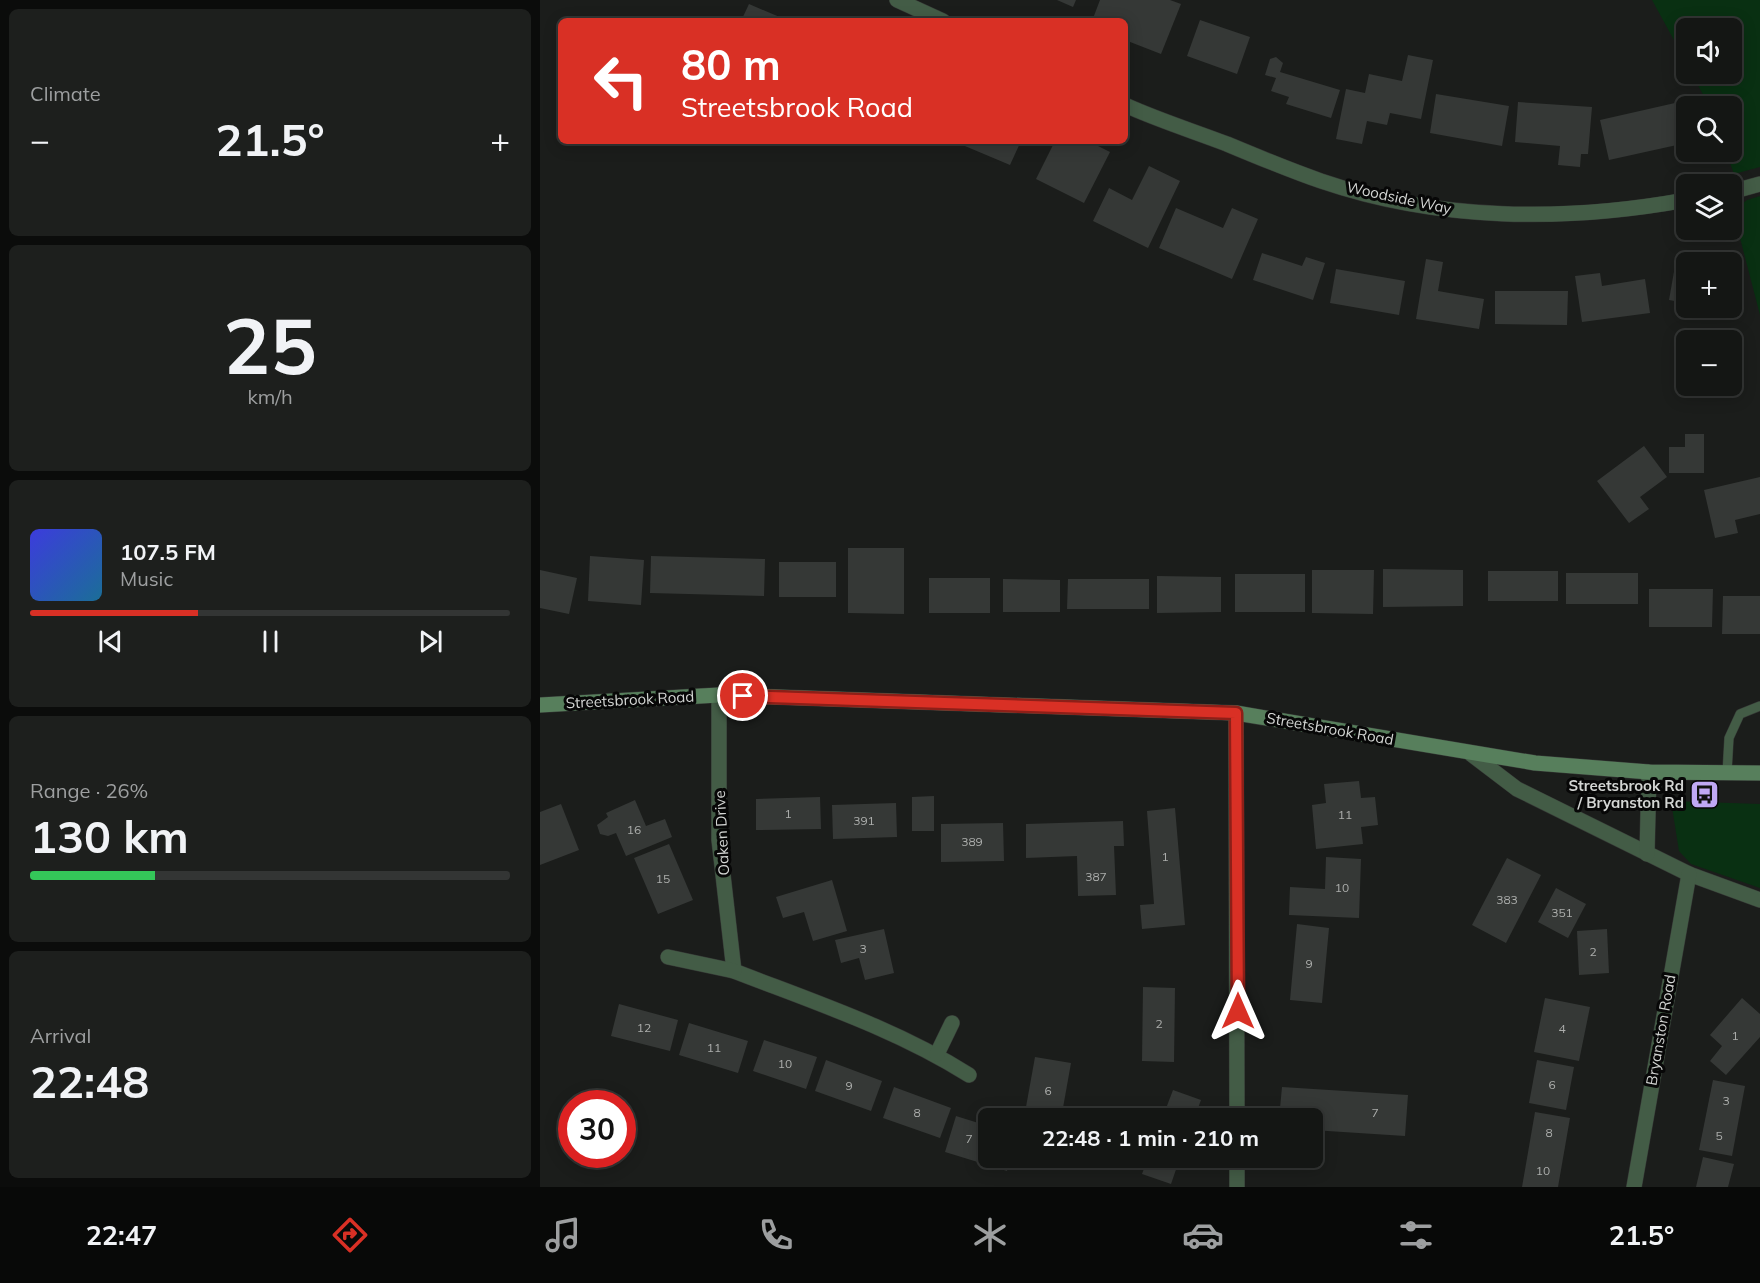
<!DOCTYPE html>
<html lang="en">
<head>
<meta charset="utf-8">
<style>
	:root { --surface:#141614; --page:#1d1f1d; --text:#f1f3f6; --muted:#9d9fa0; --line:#333534; --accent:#d93025 }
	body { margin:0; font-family:Mulish,sans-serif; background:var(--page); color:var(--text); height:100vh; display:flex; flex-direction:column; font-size:22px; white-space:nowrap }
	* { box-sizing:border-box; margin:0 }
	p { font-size:20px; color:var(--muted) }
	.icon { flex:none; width:33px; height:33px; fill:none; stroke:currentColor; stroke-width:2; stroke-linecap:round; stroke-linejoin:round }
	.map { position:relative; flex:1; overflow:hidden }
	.details { display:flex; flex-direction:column; gap:9px; padding:9px; background:#0b0c0b; width:540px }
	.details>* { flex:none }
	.banner { position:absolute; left:18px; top:18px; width:570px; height:126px; border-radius:9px; box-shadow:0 3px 15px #0003,0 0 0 2px var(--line); background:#d93025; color:#fff; overflow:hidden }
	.buttons { position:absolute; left:1136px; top:18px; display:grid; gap:12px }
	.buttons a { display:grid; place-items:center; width:66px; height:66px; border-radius:9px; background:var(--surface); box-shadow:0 3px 15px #0003,0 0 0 2px var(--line); font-size:30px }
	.speed { position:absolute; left:18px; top:1090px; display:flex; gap:12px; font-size:30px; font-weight:700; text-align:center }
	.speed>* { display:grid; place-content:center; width:78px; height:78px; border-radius:50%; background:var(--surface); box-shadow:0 3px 15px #0003,0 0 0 2px var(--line); line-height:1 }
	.speed .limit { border:9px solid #d22; background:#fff; color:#111 }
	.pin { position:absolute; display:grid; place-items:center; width:51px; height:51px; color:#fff; margin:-26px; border:3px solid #fff; border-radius:50%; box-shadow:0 2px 6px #0007 }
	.me { position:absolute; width:66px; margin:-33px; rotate:0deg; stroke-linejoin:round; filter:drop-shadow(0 0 4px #0008) }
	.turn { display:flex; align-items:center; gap:21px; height:126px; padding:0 24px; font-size:27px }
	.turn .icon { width:78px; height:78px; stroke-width:2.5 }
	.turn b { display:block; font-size:42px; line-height:51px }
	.big { font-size:45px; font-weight:700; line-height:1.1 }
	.details .widget { flex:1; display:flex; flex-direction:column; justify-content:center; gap:9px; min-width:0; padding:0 21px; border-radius:9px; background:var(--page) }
	.details .dial { align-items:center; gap:0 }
	.dial b { font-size:78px; line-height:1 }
	.song { display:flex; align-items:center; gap:18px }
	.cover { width:72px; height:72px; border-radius:9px; background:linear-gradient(135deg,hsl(240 70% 55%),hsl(200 70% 35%)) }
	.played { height:6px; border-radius:3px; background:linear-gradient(90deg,var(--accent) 35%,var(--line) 35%) }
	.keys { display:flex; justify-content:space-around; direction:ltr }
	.heat { display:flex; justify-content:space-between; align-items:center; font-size:33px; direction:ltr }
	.charge { height:9px; border-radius:4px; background:linear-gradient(90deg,#34c759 26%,var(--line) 0) }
	.trip { position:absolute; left:438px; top:1108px; width:345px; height:60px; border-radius:9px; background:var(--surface); box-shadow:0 3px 15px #0003,0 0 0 2px var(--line); font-weight:700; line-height:60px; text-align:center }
	.dock { display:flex; height:96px; justify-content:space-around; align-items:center; background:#080908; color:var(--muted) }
	.dock .icon { width:42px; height:42px }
	.dock .active { color:var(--accent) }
	.dock b { font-size:27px; color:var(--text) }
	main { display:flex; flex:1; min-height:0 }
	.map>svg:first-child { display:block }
	.green { fill:#093012 }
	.building { fill:#353836 }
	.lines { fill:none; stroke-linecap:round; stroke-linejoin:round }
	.lane-casing { stroke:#353735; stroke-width:10 }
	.street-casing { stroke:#353735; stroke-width:16 }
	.secondary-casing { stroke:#353735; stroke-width:16 }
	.lane { stroke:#435c46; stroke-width:9 }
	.street { stroke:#435c46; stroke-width:15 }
	.secondary { stroke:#577f5c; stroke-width:15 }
	.route-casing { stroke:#8d1f18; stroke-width:15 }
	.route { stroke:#d93025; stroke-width:10 }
	.labels { text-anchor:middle; stroke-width:6; stroke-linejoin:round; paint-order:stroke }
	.number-label { font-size:12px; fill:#acaeac }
	.street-label { font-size:15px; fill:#d3d5d3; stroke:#070707 }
	.poi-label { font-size:15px; font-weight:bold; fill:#d3d5d3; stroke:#070707; text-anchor:end }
</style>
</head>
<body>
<main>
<section class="details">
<div class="widget"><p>Climate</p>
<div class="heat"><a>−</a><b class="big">21.5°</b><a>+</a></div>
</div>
<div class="widget dial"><b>25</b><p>km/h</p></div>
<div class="widget">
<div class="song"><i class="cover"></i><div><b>107.5 FM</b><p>Music</p></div></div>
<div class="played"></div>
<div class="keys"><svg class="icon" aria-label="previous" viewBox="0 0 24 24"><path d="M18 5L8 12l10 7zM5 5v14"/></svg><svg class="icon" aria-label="pause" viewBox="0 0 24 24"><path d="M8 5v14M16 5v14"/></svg><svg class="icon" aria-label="next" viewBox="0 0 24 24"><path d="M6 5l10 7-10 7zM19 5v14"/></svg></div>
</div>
<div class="widget"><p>Range · 26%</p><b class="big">130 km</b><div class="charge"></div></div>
<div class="widget"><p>Arrival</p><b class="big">22:48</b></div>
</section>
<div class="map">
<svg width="1220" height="1187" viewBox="0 0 1220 1187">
	<rect width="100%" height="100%" fill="#1b1d1b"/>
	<g class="green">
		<path d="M 1112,0 L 1220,0 L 1220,167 L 1194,174 L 1186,152 L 1191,152 L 1191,106 L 1169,106 L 1152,74 L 1191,74 L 1191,28 L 1146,28 L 1146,62 Z"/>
		<path d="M 1220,196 L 1220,315 L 1193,211 L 1207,200 Z"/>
		<path d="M 1131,801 L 1220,804 L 1220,888 L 1151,864 L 1139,851 Z"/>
	</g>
	<g class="building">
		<path d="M 517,0 L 536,0 L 533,7 Z"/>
		<path d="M 560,0 L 630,0 L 641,4 L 621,54 L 585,40 L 585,21 L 552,21 Z"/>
		<path d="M 209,4 L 249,21 L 201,21 Z"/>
		<path d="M 660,20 L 710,37 L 697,74 L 647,56 Z"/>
		<path d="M 868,55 L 893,60 L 881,119 L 850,113 L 847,125 L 827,121 L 822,144 L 796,139 L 806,89 L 825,93 L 829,74 L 862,81 Z"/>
		<path d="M 736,57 L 743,63 L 740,72 L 800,90 L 791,118 L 746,104 L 749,97 L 731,91 L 736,78 L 725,75 L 730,59 Z"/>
		<path d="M 896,94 L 969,106 L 962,146 L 890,133 Z"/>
		<path d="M 1157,98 L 1159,106 L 1146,106 L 1146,143 L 1069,160 L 1060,120 Z"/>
		<path d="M 978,102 L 1052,107 L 1048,154 L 1041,154 L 1040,167 L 1018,165 L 1020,146 L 975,142 Z"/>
		<path d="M 413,141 L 481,141 L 470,165 Z"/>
		<path d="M 515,141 L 548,141 L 570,152 L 544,203 L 496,179 Z"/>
		<path d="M 609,166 L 640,181 L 608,248 L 553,221 L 569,188 L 592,200 Z"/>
		<path d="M 636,208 L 683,228 L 692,208 L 718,219 L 692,279 L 619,248 Z"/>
		<path d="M 722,253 L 762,266 L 766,257 L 785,263 L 773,300 L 713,280 Z"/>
		<path d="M 886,259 L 903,262 L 898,291 L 944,299 L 939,329 L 876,319 Z"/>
		<path d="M 1135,266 L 1146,268 L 1146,303 L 1129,300 Z"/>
		<path d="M 796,269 L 865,281 L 859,315 L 790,303 Z"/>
		<path d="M 1060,273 L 1062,286 L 1105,279 L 1110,313 L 1042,322 L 1035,276 Z"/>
		<path d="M 1191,276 L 1202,278 L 1196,312 L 1176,309 L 1191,308 Z"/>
		<path d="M 955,291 L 1028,291 L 1027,325 L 955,324 Z"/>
		<path d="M 1145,434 L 1164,434 L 1164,473 L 1129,473 L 1129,447 L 1145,447 Z"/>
		<path d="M 1104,446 L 1127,477 L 1100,497 L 1109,509 L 1089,523 L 1057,481 Z"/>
		<path d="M 1220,477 L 1220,514 L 1195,520 L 1198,533 L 1175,538 L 1164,490 Z"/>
		<path d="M 308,548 L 364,548 L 364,614 L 308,613 Z"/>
		<path d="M 50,556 L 104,560 L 101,605 L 48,601 Z"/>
		<path d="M 111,556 L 225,559 L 224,596 L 110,593 Z"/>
		<rect x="239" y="562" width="57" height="35"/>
		<path d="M 843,569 L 923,570 L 923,606 L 843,607 Z"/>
		<path d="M 0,570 L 37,578 L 29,614 L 0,608 Z"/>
		<path d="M 772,570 L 834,570 L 833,614 L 772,613 Z"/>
		<rect x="948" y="571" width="70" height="30"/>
		<rect x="1026" y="573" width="72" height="31"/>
		<rect x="695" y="574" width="70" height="38"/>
		<path d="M 617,576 L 681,577 L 681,612 L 617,613 Z"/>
		<rect x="389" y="578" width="61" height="35"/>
		<path d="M 463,579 L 520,580 L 520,612 L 463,612 Z"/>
		<path d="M 528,579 L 609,579 L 609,609 L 527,609 Z"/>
		<path d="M 1109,589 L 1173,589 L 1172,627 L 1109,627 Z"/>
		<path d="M 1183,596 L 1220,596 L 1220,634 L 1182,634 Z"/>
		<path d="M 819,781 L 821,798 L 835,797 L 838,825 L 821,827 L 823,844 L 776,849 L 772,805 L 786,803 L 784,784 Z"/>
		<path d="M 394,796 L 394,831 L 372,831 L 372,797 Z"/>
		<path d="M 280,797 L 281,829 L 216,830 L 216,799 Z"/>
		<path d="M 95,800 L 106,826 L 125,819 L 132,837 L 86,856 L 76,833 L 68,836 L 60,834 L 57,825 L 68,817 L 66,813 Z"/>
		<path d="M 356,803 L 357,837 L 293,839 L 292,805 Z"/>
		<path d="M 21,804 L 39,850 L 0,865 L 0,812 Z"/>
		<path d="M 635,808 L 645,925 L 602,929 L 600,905 L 614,904 L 607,811 Z"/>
		<path d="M 583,821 L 584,846 L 574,846 L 576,895 L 538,896 L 537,856 L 486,858 L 486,824 Z"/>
		<path d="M 463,823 L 464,861 L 401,862 L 401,824 Z"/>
		<path d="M 129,844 L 153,900 L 118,914 L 94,858 Z"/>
		<path d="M 786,857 L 821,859 L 819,918 L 749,915 L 750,887 L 785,889 Z"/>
		<path d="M 967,858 L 1001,875 L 966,943 L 932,925 Z"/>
		<path d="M 292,880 L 307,931 L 273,941 L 264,912 L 243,918 L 236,897 Z"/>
		<path d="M 1016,888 L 1046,904 L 1028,938 L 998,922 Z"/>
		<path d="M 757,924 L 789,928 L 782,1003 L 750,1000 Z"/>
		<path d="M 344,929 L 354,973 L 325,980 L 319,958 L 301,963 L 295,940 Z"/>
		<path d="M 1067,929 L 1069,973 L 1039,975 L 1037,931 Z"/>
		<path d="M 603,987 L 635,988 L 634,1062 L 602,1061 Z"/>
		<path d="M 1005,998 L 1050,1007 L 1039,1061 L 994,1052 Z"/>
		<path d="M 1202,998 L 1220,1014 L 1220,1037 L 1186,1075 L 1170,1061 L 1182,1046 L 1170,1035 Z"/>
		<path d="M 79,1004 L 138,1020 L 130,1051 L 71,1036 Z"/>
		<path d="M 149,1023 L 208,1041 L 198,1073 L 139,1055 Z"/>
		<path d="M 224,1040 L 277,1057 L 266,1089 L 213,1071 Z"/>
		<path d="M 495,1057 L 531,1063 L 521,1119 L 484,1118 Z"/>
		<path d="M 286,1060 L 342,1081 L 331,1111 L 275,1091 Z"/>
		<path d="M 997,1060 L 1034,1067 L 1026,1110 L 989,1103 Z"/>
		<path d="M 1173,1080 L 1205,1086 L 1192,1156 L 1159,1150 Z"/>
		<path d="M 354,1087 L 411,1108 L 400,1138 L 343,1118 Z"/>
		<path d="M 742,1087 L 868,1095 L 865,1136 L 772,1130 L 772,1119 L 739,1119 Z"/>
		<path d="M 633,1090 L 661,1100 L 654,1119 L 622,1119 Z"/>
		<path d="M 995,1112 L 1030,1118 L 1018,1187 L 982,1187 Z"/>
		<path d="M 416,1116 L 448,1126 L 448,1158 L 471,1158 L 467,1171 L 405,1152 Z"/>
		<path d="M 1163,1157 L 1194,1164 L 1188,1187 L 1156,1187 Z"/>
		<path d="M 608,1158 L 640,1158 L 631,1184 L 602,1174 Z"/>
	</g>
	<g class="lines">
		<defs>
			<path id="lane" d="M 1187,773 L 1189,738 L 1200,714 L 1220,706"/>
			<g id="street">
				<path d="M 357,0 L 403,21"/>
				<path d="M 585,105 C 618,120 653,131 687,144 C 718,157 749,170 781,181 C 898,221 1025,222 1146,200"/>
				<path d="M 1191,192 L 1220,184"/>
				<path d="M 179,695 L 179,840 L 194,971 C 274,1002 356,1029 429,1075"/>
				<path d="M 696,713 L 697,1119"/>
				<path d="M 931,754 L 977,789 L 1149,874 L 1220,900"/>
				<path d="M 1107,854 L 1109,772"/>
				<path d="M 128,957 L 194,971"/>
				<path d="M 397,1054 L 412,1023"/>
				<path d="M 697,1187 L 697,1158"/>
				<path d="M 1094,1187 L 1149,874"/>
			</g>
			<path id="secondary" d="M 0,705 L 179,695 L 696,713 L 995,763 L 1109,772 L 1220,773"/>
		</defs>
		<use href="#lane" class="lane-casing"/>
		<use href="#street" class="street-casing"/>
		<use href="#secondary" class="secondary-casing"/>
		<use href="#lane" class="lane"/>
		<use href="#street" class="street"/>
		<use href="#secondary" class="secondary"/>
	</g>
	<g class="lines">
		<defs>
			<path id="route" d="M 203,696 L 696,713 L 698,1011"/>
		</defs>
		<use href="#route" class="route-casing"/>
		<use href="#route" class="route"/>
	</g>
	<defs>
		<symbol id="bus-square" viewBox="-11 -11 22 22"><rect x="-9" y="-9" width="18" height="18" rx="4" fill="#c0a8f4" stroke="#070707"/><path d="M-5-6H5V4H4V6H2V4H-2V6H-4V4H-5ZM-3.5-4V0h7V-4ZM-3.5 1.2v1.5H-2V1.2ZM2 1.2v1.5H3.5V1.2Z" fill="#111"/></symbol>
	</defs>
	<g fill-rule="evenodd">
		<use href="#bus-square" x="1148" y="778" width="33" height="33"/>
	</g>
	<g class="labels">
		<g class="number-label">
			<text x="248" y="818">1</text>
			<text x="805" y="819">11</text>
			<text x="324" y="825">391</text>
			<text x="94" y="834">16</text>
			<text x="432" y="846">389</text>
			<text x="625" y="861">1</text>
			<text x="556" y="881">387</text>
			<text x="123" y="883">15</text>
			<text x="802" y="892">10</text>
			<text x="967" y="904">383</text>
			<text x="1022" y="917">351</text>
			<text x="323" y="953">3</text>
			<text x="1053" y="956">2</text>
			<text x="769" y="968">9</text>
			<text x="619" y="1028">2</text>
			<text x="104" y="1032">12</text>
			<text x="1022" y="1033">4</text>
			<text x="1195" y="1040">1</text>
			<text x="174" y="1052">11</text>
			<text x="245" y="1068">10</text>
			<text x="1012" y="1089">6</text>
			<text x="309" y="1090">9</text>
			<text x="508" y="1095">6</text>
			<text x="1186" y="1105">3</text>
			<text x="377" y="1117">8</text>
			<text x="835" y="1117">7</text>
			<text x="1009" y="1137">8</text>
			<text x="1179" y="1140">5</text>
			<text x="429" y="1143">7</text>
			<text x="1003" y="1175">10</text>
		</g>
		<g class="street-label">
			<text transform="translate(859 198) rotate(12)" y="5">Woodside Way</text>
			<text transform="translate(90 700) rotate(-3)" y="5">Streetsbrook Road</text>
			<text transform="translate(790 729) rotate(10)" y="5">Streetsbrook Road</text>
			<text transform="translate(182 833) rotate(-93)" y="5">Oaken Drive</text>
			<text transform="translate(1121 1030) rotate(-80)" y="5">Bryanston Road</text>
		</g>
		<g class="poi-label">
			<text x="1144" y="791">Streetsbrook Rd<tspan x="1144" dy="17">/ Bryanston Rd</tspan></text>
		</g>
	</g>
</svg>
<div class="buttons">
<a><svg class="icon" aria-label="sound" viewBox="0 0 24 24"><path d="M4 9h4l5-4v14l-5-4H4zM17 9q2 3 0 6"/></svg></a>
<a><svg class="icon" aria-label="search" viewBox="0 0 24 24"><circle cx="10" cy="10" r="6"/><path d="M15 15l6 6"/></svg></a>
<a><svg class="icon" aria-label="layers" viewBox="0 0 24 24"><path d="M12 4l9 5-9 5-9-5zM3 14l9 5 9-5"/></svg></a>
<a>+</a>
<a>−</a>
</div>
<div class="speed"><div class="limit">30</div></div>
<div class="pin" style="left:203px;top:696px;background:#d93025"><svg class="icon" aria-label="arrive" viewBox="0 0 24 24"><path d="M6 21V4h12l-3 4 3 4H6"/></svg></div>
<svg class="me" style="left:698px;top:1011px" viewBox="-20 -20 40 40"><path d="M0-17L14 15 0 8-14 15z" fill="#d93025" stroke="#fff" stroke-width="4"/></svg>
<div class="trip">22:48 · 1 min · 210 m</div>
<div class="banner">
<div class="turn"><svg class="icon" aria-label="left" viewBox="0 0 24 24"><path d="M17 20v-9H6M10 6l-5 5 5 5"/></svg><div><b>80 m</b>Streetsbrook Road</div></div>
</div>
</div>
</main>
<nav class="dock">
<b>22:47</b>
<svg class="icon active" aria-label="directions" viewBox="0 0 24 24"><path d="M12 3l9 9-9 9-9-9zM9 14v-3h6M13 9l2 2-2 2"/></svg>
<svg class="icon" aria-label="music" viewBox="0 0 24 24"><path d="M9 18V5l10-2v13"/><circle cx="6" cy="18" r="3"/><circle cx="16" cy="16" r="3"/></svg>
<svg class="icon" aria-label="phone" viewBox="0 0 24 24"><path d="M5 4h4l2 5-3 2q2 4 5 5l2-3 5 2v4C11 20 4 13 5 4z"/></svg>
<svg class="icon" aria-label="climate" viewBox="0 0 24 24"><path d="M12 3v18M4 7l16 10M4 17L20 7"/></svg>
<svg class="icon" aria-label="car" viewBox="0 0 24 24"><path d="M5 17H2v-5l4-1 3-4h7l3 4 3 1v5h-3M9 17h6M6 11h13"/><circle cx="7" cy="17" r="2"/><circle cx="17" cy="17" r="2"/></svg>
<svg class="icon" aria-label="filters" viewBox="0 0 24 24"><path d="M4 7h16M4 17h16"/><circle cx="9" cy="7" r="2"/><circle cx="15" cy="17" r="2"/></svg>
<b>21.5°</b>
</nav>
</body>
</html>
